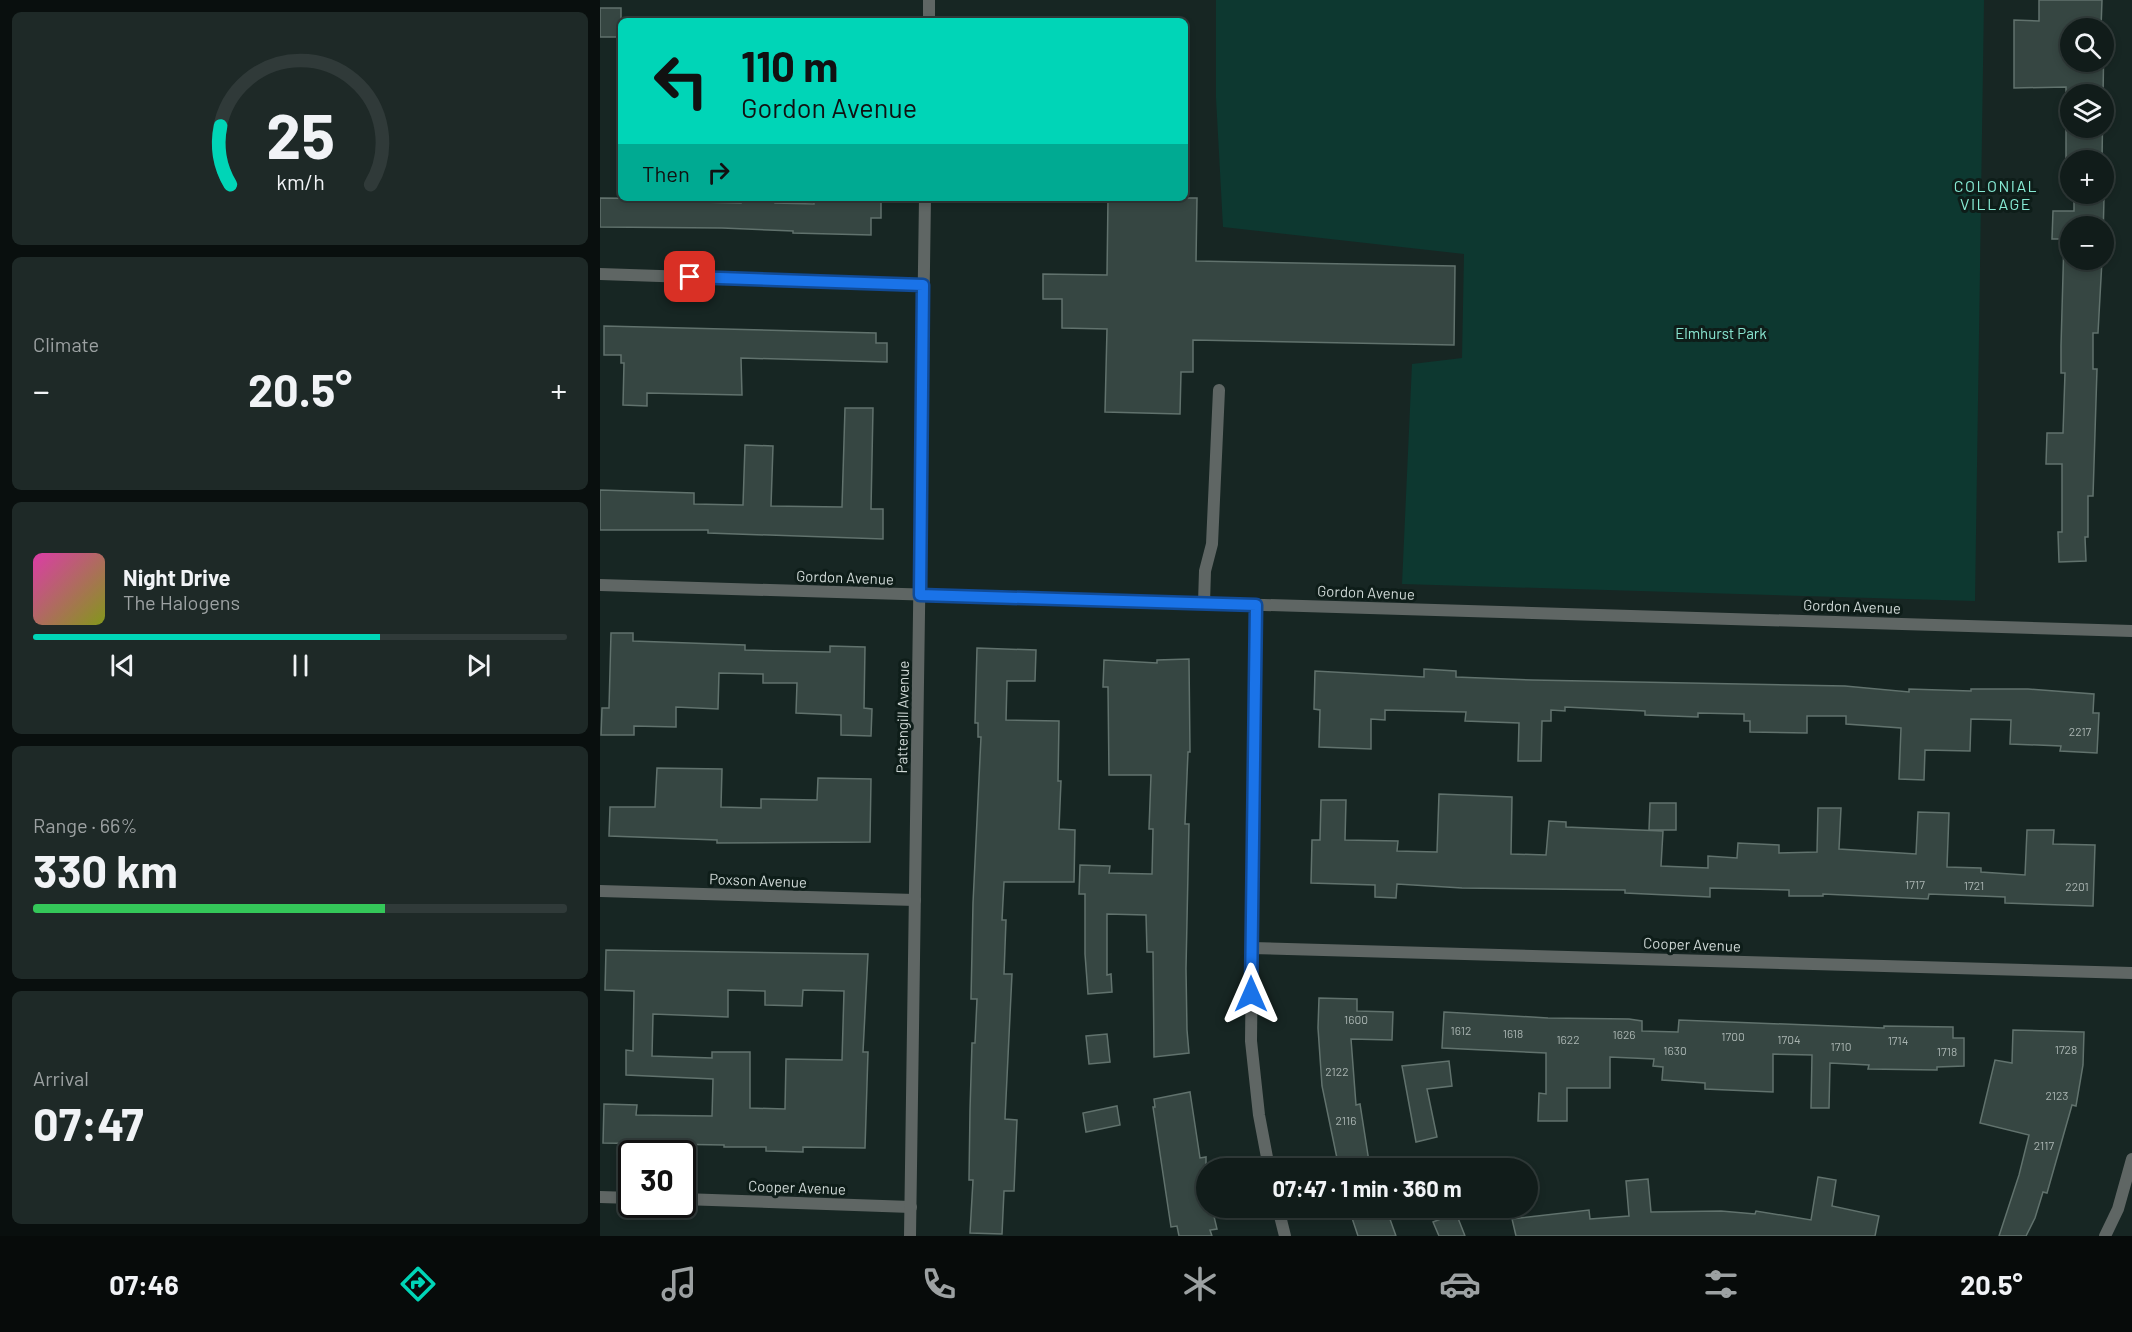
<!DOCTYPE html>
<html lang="en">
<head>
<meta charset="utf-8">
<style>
	:root { --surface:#111c1a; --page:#1e2927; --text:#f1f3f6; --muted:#9ca1a2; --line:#303a39; --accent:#00d5b7 }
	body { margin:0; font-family:Barlow,sans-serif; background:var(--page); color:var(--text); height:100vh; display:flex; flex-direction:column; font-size:22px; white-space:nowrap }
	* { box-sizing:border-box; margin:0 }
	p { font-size:20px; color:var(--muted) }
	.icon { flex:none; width:33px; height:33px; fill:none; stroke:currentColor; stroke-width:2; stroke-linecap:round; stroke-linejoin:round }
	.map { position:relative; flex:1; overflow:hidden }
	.drawer { display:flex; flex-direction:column; gap:12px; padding:12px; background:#090f0e; width:600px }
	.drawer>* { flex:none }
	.hud { position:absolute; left:18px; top:18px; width:570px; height:183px; border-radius:9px; box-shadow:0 3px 9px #0003,0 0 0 2px var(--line); background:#00d5b7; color:#111; overflow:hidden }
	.buttons { position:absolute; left:1460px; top:18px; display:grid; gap:12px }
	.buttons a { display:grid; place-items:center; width:54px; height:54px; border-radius:50%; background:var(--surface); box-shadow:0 3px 9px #0003,0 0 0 2px var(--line); font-size:30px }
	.speed { position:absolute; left:18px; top:1140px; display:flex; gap:12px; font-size:30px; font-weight:700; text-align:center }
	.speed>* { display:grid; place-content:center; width:78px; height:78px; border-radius:50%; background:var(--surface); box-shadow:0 3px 9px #0003,0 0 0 2px var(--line); line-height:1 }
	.speed .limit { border:3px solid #111; border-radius:9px; background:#fff; color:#111 }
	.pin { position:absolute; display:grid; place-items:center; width:51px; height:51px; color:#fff; margin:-26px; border-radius:12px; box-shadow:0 3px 9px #0006 }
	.me { position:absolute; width:66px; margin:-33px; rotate:0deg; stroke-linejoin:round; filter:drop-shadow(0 0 4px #0008) }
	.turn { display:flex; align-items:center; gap:21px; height:126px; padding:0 24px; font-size:27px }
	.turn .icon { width:78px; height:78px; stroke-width:2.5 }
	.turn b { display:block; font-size:42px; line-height:51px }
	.then { display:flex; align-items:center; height:57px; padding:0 24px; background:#0003; gap:12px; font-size:22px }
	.big { font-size:45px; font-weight:700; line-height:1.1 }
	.drawer .card { flex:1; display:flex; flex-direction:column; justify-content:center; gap:9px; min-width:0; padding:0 21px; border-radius:9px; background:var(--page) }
	.drawer .dial { align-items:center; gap:0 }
	.dial svg { height:156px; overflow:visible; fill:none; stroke:var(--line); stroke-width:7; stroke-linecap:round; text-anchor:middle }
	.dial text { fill:var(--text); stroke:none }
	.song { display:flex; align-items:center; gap:18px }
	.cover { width:72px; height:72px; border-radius:9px; background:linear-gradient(135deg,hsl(320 70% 55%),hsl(70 70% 35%)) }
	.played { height:6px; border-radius:3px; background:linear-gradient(90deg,var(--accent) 65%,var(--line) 65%) }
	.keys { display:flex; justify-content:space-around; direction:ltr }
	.heat { display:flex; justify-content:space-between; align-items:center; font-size:33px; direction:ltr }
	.charge { height:9px; border-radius:4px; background:linear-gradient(90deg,#34c759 66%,var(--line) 0) }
	.trip { position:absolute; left:596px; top:1158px; width:342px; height:60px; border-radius:30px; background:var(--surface); box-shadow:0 3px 9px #0003,0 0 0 2px var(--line); font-weight:700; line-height:60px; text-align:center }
	.tabs { display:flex; height:96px; justify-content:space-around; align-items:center; background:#070b0a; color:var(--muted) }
	.tabs .icon { width:42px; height:42px }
	.tabs .selected { color:var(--accent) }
	.tabs b { font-size:27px; color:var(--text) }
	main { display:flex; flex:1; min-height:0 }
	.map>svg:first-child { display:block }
	.green { fill:#0d3830 }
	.building { fill:#364642; stroke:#61726d; stroke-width:1.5; fill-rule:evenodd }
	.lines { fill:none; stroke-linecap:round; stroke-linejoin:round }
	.lane { stroke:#5f6664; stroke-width:12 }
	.street { stroke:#5f6664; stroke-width:12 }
	.route-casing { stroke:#114b97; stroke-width:15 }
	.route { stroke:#1a73e8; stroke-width:10 }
	.labels { text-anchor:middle; stroke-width:6; stroke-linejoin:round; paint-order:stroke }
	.number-label { font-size:12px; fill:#a9b4b1 }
	.park-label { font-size:15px; fill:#89e5d0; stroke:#0e1d19 }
	.street-label { font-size:15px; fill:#cfd8d6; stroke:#0e1d19 }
	.neighbourhood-label { font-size:16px; letter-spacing:1.5px; fill:#87ebd5; stroke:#0e1d19 }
</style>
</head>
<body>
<main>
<section class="drawer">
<div class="card dial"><svg viewBox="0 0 100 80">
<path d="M14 69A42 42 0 1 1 86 69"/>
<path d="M14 69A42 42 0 0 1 9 39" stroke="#00d5b7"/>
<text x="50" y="56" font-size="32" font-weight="700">25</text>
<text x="50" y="72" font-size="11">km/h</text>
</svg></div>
<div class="card"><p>Climate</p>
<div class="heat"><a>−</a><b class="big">20.5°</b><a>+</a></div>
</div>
<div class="card">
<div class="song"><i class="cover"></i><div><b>Night Drive</b><p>The Halogens</p></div></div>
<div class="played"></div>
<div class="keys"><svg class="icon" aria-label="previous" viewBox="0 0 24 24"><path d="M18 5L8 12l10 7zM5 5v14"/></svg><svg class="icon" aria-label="pause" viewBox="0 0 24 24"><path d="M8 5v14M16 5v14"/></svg><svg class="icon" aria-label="next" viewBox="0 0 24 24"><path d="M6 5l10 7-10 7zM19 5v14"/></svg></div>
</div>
<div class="card"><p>Range · 66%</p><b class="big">330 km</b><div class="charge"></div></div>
<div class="card"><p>Arrival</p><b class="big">07:47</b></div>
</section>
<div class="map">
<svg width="1532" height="1236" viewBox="0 0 1532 1236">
	<rect width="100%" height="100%" fill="#172623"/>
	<path class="green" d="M 616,0 L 1384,0 L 1375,601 L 802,584 L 812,364 L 862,358 L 864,254 L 623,227 L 616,98 Z"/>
	<g class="building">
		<path d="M 1439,0 L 1502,0 L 1501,28 L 1470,28 L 1470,62 L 1503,62 L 1504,33 L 1502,160 L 1466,160 L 1466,87 L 1414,88 L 1414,20 L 1439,21 ZM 1470,94 L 1503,94 L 1503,128 L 1470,128 Z"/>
		<rect x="0" y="8" width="21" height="29"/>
		<path d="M 1474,197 L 1504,197 L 1503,240 L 1503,226 L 1470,226 L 1470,260 L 1502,260 L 1498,333 L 1493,333 L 1493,369 L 1497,369 L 1493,496 L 1488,496 L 1488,537 L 1485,537 L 1486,561 L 1459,562 L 1458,532 L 1462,532 L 1462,464 L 1446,464 L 1447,433 L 1463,433 L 1465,373 L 1461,373 L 1461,346 L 1464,239 L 1452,239 L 1453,211 L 1474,211 Z"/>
		<path d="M 0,198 L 100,199 L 100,202 L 141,203 L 141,198 L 175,199 L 175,203 L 214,204 L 214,198 L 281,198 L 281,218 L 271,218 L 271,235 L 193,233 L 193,231 L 122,228 L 0,227 Z"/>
		<path d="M 508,198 L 597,198 L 596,261 L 855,266 L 854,345 L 593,340 L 593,372 L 581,372 L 580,414 L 505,412 L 507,329 L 462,328 L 462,299 L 443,299 L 443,274 L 507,275 Z"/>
		<path d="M 4,326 L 276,333 L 276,343 L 287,343 L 287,362 L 141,358 L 142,395 L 47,393 L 47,406 L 23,405 L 24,363 L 21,363 L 21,355 L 4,355 Z"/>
		<path d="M 245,408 L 273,408 L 271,509 L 283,509 L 283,539 L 108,533 L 108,530 L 0,530 L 0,490 L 94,493 L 94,504 L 143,505 L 145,445 L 173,446 L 171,506 L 242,507 Z"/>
		<path d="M 11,633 L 33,633 L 33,641 L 145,645 L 145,650 L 230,652 L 230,646 L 265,647 L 264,708 L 272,709 L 271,736 L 241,735 L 241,715 L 196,713 L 197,683 L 163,683 L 163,674 L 119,673 L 118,709 L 76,707 L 76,727 L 34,726 L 34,735 L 1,735 L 2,708 L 9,708 Z"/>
		<path d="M 377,648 L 436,650 L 435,681 L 407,681 L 406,720 L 459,721 L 458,781 L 461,781 L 459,829 L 475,830 L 474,882 L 404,882 L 402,920 L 406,920 L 404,974 L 412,974 L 405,1119 L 417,1120 L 414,1191 L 404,1191 L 402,1234 L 370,1233 L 373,1180 L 369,1180 L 370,1110 L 372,1043 L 375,1043 L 377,999 L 371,999 L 373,903 L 381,737 L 378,737 L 378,723 L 375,723 Z"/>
		<path d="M 589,659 L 590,752 L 588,752 L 585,824 L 589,824 L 586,969 L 587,1030 L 589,1053 L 554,1057 L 553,952 L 547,952 L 546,915 L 507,914 L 507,975 L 511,974 L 512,992 L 488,994 L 485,954 L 485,894 L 479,894 L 480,865 L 510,866 L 509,873 L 552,874 L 553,829 L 549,829 L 551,775 L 509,775 L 508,687 L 503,687 L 504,660 L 557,663 L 557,660 Z"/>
		<path d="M 824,669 L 856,671 L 856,677 L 932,680 L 1245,686 L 1309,692 L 1309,689 L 1371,691 L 1371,689 L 1428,689 L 1494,694 L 1493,713 L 1499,713 L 1497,753 L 1460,751 L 1461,746 L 1410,744 L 1411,720 L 1371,719 L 1370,751 L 1325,750 L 1324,780 L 1299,779 L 1301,728 L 1246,724 L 1246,716 L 1207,716 L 1207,733 L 1150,732 L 1150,721 L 1144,721 L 1144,714 L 1098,713 L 1098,717 L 1045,715 L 1045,711 L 965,707 L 965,711 L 951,710 L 951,721 L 942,721 L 941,761 L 918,761 L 919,723 L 865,721 L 866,712 L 785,710 L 785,720 L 771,719 L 771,749 L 719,747 L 720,710 L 714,709 L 715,671 L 824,677 Z"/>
		<path d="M 57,768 L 122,769 L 121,807 L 161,808 L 161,799 L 217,800 L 218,778 L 271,779 L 270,842 L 117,843 L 117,840 L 9,836 L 10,807 L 55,807 Z"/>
		<path d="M 839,794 L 912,797 L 911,854 L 946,855 L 949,821 L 966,822 L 966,827 L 1063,831 L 1061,866 L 1108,868 L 1108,856 L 1137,858 L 1138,843 L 1179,845 L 1179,853 L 1217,852 L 1218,808 L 1241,808 L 1239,849 L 1316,854 L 1318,812 L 1349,813 L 1347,867 L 1381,868 L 1381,872 L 1425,875 L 1427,830 L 1454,830 L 1453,844 L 1495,845 L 1493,906 L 1405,903 L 1405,897 L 1329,894 L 1328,899 L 1223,894 L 1223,896 L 1189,896 L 1189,890 L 1110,888 L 1110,897 L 1025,893 L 1025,890 L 862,888 L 797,884 L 796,898 L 775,897 L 775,885 L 711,883 L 712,840 L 720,840 L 721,800 L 746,800 L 745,840 L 798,841 L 797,851 L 837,852 Z"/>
		<path d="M 1050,803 L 1076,803 L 1076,830 L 1049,830 Z"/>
		<path d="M 6,950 L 268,954 L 263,1052 L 268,1052 L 265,1148 L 203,1147 L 203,1152 L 166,1151 L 166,1147 L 124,1147 L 124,1145 L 3,1143 L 4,1104 L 37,1105 L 36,1115 L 112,1116 L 113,1079 L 26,1075 L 26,1050 L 33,1051 L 34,991 L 5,990 ZM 128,990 L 165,991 L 165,1005 L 202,1006 L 203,990 L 244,991 L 242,1060 L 186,1059 L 185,1109 L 150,1108 L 150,1052 L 112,1052 L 112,1058 L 52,1056 L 53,1014 L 128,1017 Z"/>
		<path d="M 719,998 L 757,999 L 757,1011 L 793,1012 L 792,1040 L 751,1039 L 756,1105 L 760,1104 L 770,1168 L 739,1168 L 722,1086 L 718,1028 Z"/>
		<path d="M 844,1012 L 948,1018 L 1029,1019 L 1042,1021 L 1042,1031 L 1078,1032 L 1079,1020 L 1284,1028 L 1284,1026 L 1353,1027 L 1353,1038 L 1364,1038 L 1364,1066 L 1337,1067 L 1337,1070 L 1268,1069 L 1269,1065 L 1230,1063 L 1229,1108 L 1211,1108 L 1212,1055 L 1173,1054 L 1173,1092 L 1105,1089 L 1105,1083 L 1062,1080 L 1063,1067 L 1053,1066 L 1054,1059 L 1010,1057 L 1010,1088 L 967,1088 L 967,1121 L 938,1121 L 939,1093 L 946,1094 L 946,1053 L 842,1048 Z"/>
		<path d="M 1413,1030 L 1484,1032 L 1483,1065 L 1476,1106 L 1472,1105 L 1447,1193 L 1443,1192 L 1435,1218 L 1426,1236 L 1399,1236 L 1419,1175 L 1429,1135 L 1380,1123 L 1395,1060 L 1412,1063 Z"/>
		<path d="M 507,1034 L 510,1062 L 489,1064 L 486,1036 Z"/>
		<path d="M 849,1061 L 852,1086 L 827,1089 L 837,1137 L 816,1142 L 802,1066 Z"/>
		<path d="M 590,1092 L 600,1158 L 606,1157 L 606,1208 L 612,1208 L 617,1229 L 610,1230 L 612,1236 L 579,1236 L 577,1226 L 571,1227 L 553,1107 L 555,1107 L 554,1099 Z"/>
		<path d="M 517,1106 L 520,1125 L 486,1132 L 483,1113 Z"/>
		<path d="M 1218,1177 L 1236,1180 L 1232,1206 L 1279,1216 L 1275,1236 L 916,1236 L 912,1219 L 989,1210 L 990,1219 L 1029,1216 L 1026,1181 L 1048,1179 L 1051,1212 L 1121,1211 L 1155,1214 L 1156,1211 L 1211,1220 Z"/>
		<path d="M 773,1208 L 786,1208 L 796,1236 L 758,1236 L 751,1215 Z"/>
		<path d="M 856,1213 L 865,1236 L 839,1236 L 833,1222 Z"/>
	</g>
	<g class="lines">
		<path class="lane" d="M 604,603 L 605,571 L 612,544 L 619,390"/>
		<g class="street">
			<path d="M 329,21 L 329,0"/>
			<path d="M 0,274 L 323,285"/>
			<path d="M 0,585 L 1532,631"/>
			<path d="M 656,605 L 651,1041 L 659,1115 L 669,1168"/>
			<path d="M 0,891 L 315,900"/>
			<path d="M 651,948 L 1532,973"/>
			<path d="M 0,1197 L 32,1198"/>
			<path d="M 82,1199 L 311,1207"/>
			<path d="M 678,1208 L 685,1236"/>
			<path d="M 310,1236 L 325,198"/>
			<path d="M 1505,1236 L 1518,1209 L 1532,1159"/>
		</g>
	</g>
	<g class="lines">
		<defs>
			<path id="route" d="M 90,277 L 323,285 L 320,595 L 656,605 L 651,994"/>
		</defs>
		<use href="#route" class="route-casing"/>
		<use href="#route" class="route"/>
	</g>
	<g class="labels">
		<g class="number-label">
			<text x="1480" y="736">2217</text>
			<text x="1315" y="889">1717</text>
			<text x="1374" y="890">1721</text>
			<text x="1477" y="891">2201</text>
			<text x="756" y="1024">1600</text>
			<text x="861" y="1035">1612</text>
			<text x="913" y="1038">1618</text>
			<text x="1024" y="1039">1626</text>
			<text x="1133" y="1041">1700</text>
			<text x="968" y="1044">1622</text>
			<text x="1189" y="1044">1704</text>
			<text x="1298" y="1045">1714</text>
			<text x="1241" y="1051">1710</text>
			<text x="1466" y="1054">1728</text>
			<text x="1075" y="1055">1630</text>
			<text x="1347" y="1056">1718</text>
			<text x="737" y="1076">2122</text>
			<text x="1457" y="1100">2123</text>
			<text x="746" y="1125">2116</text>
			<text x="1444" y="1150">2117</text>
		</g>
		<g class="park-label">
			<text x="1121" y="339">Elmhurst Park</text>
		</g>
		<g class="street-label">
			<text transform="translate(245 578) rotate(2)" y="5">Gordon Avenue</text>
			<text transform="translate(766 593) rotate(2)" y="5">Gordon Avenue</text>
			<text transform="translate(1252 607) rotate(2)" y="5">Gordon Avenue</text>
			<text transform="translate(303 717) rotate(-89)" y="5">Pattengill Avenue</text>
			<text transform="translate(158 881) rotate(2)" y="5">Poxson Avenue</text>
			<text transform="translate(1092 945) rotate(2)" y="5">Cooper Avenue</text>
			<text transform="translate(197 1188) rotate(2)" y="5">Cooper Avenue</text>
		</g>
		<g class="neighbourhood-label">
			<text x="1396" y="192">COLONIAL<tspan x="1396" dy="18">VILLAGE</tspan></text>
		</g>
	</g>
</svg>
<div class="buttons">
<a><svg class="icon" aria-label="search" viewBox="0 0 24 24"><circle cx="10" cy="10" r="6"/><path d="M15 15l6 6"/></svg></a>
<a><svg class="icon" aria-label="layers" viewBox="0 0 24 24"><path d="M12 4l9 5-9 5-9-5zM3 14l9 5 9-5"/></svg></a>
<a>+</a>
<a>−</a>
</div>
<div class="speed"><div class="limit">30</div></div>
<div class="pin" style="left:90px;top:277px;background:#d93025"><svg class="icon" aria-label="arrive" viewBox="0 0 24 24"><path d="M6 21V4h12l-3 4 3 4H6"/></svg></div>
<svg class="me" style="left:651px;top:994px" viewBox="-20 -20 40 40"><path d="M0-17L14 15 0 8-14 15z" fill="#1a73e8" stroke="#fff" stroke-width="4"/></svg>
<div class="trip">07:47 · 1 min · 360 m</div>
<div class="hud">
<div class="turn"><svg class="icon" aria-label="left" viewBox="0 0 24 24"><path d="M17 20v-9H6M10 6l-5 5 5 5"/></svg><div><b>110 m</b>Gordon Avenue</div></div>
<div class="then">Then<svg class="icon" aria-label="right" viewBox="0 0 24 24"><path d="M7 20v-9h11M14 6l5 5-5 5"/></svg></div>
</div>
</div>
</main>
<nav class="tabs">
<b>07:46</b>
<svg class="icon selected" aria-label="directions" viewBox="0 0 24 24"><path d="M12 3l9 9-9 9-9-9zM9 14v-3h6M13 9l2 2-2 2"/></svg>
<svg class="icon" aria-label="music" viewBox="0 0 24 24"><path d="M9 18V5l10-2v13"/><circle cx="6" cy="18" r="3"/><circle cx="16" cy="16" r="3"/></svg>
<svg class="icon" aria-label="phone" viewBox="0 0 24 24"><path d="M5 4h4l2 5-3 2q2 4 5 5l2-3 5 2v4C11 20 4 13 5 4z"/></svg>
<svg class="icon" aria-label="climate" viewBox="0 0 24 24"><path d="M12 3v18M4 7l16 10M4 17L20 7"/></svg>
<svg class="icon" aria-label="car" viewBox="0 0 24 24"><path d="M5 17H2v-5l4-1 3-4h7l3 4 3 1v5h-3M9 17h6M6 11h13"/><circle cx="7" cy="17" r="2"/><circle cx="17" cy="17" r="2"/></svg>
<svg class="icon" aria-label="filters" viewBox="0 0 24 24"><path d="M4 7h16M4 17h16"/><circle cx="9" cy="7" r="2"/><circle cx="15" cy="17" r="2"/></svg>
<b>20.5°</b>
</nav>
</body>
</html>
